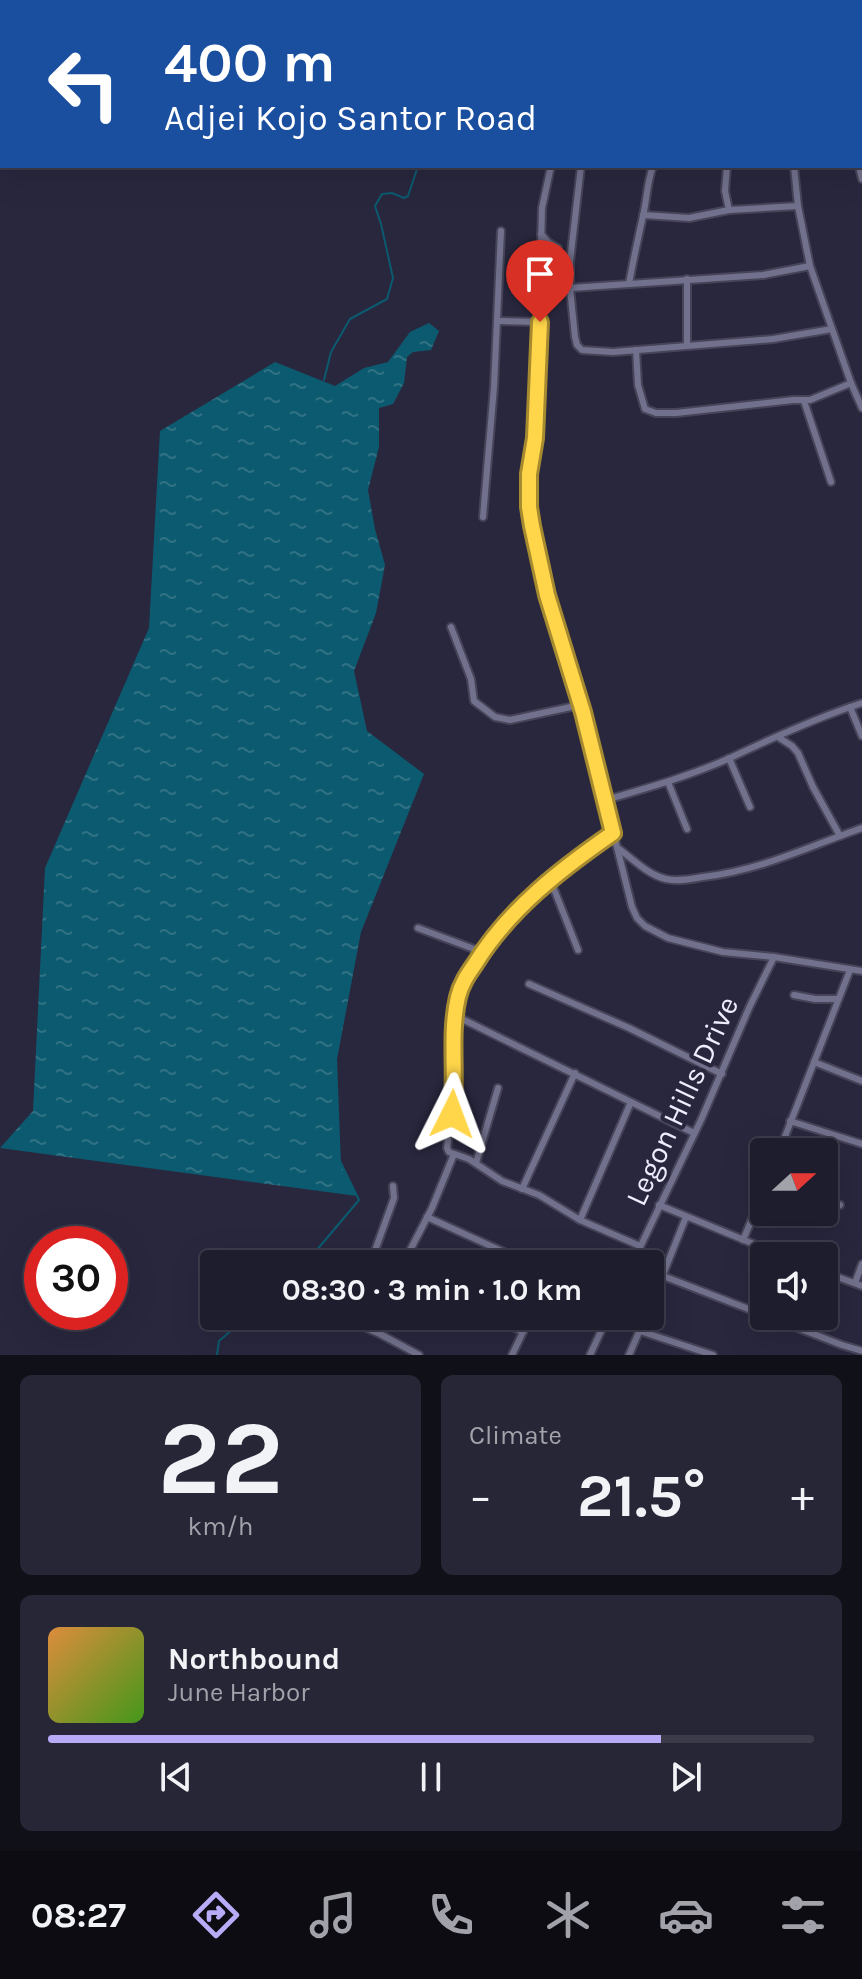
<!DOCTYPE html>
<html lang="en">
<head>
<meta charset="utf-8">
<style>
	:root { --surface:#1e1d2e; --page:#262636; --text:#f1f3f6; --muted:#a1a2aa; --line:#3c3b4a; --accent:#b8abf7 }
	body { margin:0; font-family:Karla,sans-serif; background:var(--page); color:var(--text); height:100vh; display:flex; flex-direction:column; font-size:30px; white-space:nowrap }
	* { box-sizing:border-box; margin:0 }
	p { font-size:26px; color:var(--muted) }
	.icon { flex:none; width:44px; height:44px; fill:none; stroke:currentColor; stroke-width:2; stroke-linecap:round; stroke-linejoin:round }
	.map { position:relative; height:1355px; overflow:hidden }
	.drawer { display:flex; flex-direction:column; gap:20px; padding:20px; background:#101019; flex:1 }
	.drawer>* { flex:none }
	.hud { position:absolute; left:0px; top:0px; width:862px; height:168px; box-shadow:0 8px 32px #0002,0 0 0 2px var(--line); background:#1a4fa0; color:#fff; overflow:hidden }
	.needle { width:52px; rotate:69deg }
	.fabs { position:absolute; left:750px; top:1138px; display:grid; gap:16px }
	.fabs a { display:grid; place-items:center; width:88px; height:88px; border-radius:8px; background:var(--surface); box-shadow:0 8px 32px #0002,0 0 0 2px var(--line); font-size:40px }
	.speed { position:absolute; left:24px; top:1226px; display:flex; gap:16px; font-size:40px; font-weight:700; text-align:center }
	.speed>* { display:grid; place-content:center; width:104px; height:104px; border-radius:50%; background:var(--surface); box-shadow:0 8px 32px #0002,0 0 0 2px var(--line); line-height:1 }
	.speed .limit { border:12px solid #d22; background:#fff; color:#111 }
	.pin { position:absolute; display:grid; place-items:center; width:68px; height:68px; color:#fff; margin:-82px -34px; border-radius:50% 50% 50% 0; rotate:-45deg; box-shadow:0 0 8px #0007 }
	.pin .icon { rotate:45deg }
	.me { position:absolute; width:88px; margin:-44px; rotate:3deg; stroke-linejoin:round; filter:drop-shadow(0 0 6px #0008) }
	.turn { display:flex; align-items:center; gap:28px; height:168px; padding:0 32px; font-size:36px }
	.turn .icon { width:104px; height:104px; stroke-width:2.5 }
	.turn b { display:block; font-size:56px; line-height:68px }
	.big { font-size:60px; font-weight:700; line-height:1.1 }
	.drawer .card { flex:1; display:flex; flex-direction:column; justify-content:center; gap:12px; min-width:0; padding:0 28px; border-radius:12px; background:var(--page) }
	.drawer .dial { align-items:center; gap:0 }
	.dial b { font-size:104px; line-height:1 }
	.song { display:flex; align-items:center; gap:24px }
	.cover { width:96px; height:96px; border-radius:12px; background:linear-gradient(135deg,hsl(30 70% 55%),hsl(100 70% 35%)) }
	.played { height:8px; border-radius:4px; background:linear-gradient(90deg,var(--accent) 80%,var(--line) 80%) }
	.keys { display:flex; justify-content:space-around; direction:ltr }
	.heat { display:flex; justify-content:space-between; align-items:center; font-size:44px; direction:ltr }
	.drawer .tiles { flex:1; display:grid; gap:20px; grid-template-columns:1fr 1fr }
	.card:last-child { grid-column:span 2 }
	.trip { position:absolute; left:200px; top:1250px; width:464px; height:80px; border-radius:8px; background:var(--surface); box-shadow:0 8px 32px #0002,0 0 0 2px var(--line); font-weight:700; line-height:80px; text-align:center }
	.menu { display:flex; height:128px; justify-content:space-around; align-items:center; background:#0c0c12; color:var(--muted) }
	.menu .icon { width:56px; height:56px }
	.menu .current { color:var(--accent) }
	.menu b { font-size:36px; color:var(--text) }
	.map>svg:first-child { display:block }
	.water { fill:url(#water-ripples) }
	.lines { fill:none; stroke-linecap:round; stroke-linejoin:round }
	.stream { stroke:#0c5a6f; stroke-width:2 }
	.minor-casing { stroke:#474459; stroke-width:10 }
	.minor { stroke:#72718d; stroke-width:6 }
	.route-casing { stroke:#a68a30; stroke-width:20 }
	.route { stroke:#ffd54a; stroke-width:14 }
	.labels { text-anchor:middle; stroke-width:8; stroke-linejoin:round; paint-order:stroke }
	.street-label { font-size:30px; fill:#ededfd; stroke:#28273e }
</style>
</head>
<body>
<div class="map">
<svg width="862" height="1355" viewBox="0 0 862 1355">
	<defs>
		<pattern id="water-ripples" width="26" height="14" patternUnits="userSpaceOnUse" patternTransform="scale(2)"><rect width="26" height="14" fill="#0c5a6f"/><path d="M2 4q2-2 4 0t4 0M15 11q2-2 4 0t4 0" fill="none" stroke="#307284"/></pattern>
	</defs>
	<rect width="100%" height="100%" fill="#28273e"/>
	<path class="water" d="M 429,323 L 439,331 L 431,350 L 413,352 L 407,357 L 404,383 L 393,404 L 379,408 L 379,447 L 368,490 L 375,529 L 385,565 L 376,613 L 354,671 L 367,731 L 424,774 L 361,932 L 337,1059 L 341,1165 L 357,1196 L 0,1148 L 33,1111 L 45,868 L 149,628 L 160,431 L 275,362 L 335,386 L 364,368 L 388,362 L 410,332 Z"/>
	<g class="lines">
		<g class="stream">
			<path d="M 435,2 L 435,0"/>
			<path d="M 324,380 L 331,352 L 350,319 L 387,299 L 393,278 L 381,224 L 375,206 L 382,194 L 392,193 L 404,198 L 408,196 L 418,166"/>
			<path d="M 305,1264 L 359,1200 L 340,1161"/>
			<path d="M 217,1355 L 219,1341 L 248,1316"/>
		</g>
		<defs>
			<g id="minor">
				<path d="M 480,2 L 481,0"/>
				<path d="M 597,2 L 597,0"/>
				<path d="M 634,2 L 635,0"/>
				<path d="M 787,2 L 787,0"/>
				<path d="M 860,71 L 862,72"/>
				<path d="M 860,139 L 862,139"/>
				<path d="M 551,166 L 542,208 L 537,402 L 535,438 L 530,470 L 529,507 L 537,555 L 547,595 L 583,712 L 632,907 L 637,918 L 645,926 L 668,938 L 723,952 L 774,957 L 862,971"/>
				<path d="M 581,166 L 570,262 L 570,288 L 575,337 L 577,345 L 582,350 L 613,352 L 773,339 L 832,329"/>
				<path d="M 727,166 L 725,191 L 729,210"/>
				<path d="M 794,166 L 798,206 L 810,266 L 851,383 L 862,408"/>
				<path d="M 859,166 L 862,179"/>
				<path d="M 643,215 L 689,218 L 729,210 L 798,206"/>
				<path d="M 541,234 L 548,242 L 558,248"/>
				<path d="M 687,279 L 687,346"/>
				<path d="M 629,284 C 633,261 638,239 643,216 C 647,199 647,182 653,166"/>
				<path d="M 570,288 L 763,275 L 810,266"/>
				<path d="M 497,321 L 540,322"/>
				<path d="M 636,350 L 638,385 L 645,409 L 656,413 L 676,413 L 793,400 L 810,400 L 851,383"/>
				<path d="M 804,401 L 831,482"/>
				<path d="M 483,517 L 494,387 L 501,231"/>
				<path d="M 451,627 L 471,679 L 474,701 L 495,717 L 510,720 L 580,705"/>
				<path d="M 850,707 L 862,736"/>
				<path d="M 778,737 L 792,746 L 798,753 L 813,787 L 840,836"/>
				<path d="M 729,758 L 750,807"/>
				<path d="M 668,782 L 687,829"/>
				<path d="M 606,800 C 647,788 690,776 730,758 C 772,738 818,717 862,703"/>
				<path d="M 613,833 C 562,868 509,908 475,963 C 469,973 462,983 458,995 C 450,1027 455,1061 454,1093 C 453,1112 449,1130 447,1148 L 449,1152 L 469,1159 L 502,1181 L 539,1195 L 580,1220 L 640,1246"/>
				<path d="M 619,849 C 633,859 648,875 666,879 C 678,882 691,879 703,877 C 762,870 807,847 862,828"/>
				<path d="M 550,879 L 578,950"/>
				<path d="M 418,928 L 482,952"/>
				<path d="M 529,984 L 629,1028 L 722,1074"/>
				<path d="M 794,995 L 815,999 L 838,999"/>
				<path d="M 456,1016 L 694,1133"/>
				<path d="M 814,1062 L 862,1081"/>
				<path d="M 790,1121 L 862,1144"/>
				<path d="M 779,1152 L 850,970"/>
				<path d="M 476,1163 L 498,1088"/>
				<path d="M 522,1189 L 575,1073"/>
				<path d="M 824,1199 L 840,1205"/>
				<path d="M 659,1205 L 783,1256"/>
				<path d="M 427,1217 L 515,1257 L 527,1264"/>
				<path d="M 580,1220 L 631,1102"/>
				<path d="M 743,1240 L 764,1191"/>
				<path d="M 382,1264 L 372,1259 L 394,1198 L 393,1186"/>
				<path d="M 403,1264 L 432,1208 L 454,1154"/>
				<path d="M 632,1264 L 701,1120 L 749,1008 L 774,957"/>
				<path d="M 824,1272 L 862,1286"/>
				<path d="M 663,1276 L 764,1315"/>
				<path d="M 855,1283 L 862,1264"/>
				<path d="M 650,1307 L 686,1217"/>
				<path d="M 339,1316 L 380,1334 L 419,1355"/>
				<path d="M 491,1316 L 523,1332 L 531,1316"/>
				<path d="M 767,1316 L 842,1345 L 862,1351"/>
				<path d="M 640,1331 L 713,1355"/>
				<path d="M 512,1355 L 523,1332"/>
				<path d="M 590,1355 L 608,1316"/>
				<path d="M 629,1355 L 646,1316"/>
			</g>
		</defs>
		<use href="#minor" class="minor-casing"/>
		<use href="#minor" class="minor"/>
	</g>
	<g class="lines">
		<defs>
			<path id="route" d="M 452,1114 C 457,1075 449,1035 458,997 C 461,984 468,974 475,964 C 509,909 561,869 613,833 L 583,712 L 547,595 L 532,526 L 529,507 L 529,474 L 535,438 L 540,322"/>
		</defs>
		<use href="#route" class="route-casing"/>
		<use href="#route" class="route"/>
	</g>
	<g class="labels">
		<g class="street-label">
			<text transform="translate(682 1101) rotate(-65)" y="10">Legon Hills Drive</text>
		</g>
	</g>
</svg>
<div class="fabs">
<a><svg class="needle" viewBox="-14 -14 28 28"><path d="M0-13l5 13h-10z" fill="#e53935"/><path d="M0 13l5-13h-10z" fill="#a1a2aa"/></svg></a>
<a><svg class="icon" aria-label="sound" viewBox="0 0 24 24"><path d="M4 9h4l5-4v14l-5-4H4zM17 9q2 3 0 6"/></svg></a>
</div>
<div class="speed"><div class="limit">30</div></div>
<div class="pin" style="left:540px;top:322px;background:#d93025"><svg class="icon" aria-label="arrive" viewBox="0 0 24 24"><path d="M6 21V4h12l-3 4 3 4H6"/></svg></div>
<svg class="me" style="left:452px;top:1114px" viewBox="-20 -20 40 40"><path d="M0-17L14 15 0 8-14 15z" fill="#ffd54a" stroke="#fff" stroke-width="4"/></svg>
<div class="trip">08:30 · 3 min · 1.0 km</div>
<div class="hud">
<div class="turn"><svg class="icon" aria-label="left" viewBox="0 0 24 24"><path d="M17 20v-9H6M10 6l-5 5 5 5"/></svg><div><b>400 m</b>Adjei Kojo Santor Road</div></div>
</div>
</div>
<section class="drawer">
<div class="tiles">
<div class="card dial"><b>22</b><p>km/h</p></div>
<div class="card"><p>Climate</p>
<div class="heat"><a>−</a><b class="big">21.5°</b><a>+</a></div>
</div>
<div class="card">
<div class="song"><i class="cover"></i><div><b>Northbound</b><p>June Harbor</p></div></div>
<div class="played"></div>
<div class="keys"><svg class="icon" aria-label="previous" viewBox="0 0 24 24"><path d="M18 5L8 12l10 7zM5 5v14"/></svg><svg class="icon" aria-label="pause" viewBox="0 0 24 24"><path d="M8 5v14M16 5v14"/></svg><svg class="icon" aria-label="next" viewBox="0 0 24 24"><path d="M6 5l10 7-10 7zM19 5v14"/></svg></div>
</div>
</div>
</section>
<nav class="menu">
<b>08:27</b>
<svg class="icon current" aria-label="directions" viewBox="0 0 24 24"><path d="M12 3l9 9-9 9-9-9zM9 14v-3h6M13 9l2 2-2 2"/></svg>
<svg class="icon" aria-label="music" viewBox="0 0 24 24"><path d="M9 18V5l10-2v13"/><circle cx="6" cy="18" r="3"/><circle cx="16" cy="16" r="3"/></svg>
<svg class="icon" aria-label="phone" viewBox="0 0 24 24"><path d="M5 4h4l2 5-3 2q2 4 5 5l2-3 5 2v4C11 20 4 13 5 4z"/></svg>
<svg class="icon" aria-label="climate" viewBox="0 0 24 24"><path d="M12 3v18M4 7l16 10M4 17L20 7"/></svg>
<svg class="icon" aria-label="car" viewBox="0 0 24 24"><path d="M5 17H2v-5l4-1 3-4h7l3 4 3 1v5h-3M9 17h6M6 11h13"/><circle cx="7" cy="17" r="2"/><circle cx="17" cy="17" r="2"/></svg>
<svg class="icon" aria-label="filters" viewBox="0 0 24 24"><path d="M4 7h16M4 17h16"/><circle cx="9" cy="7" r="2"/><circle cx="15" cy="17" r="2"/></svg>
</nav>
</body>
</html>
